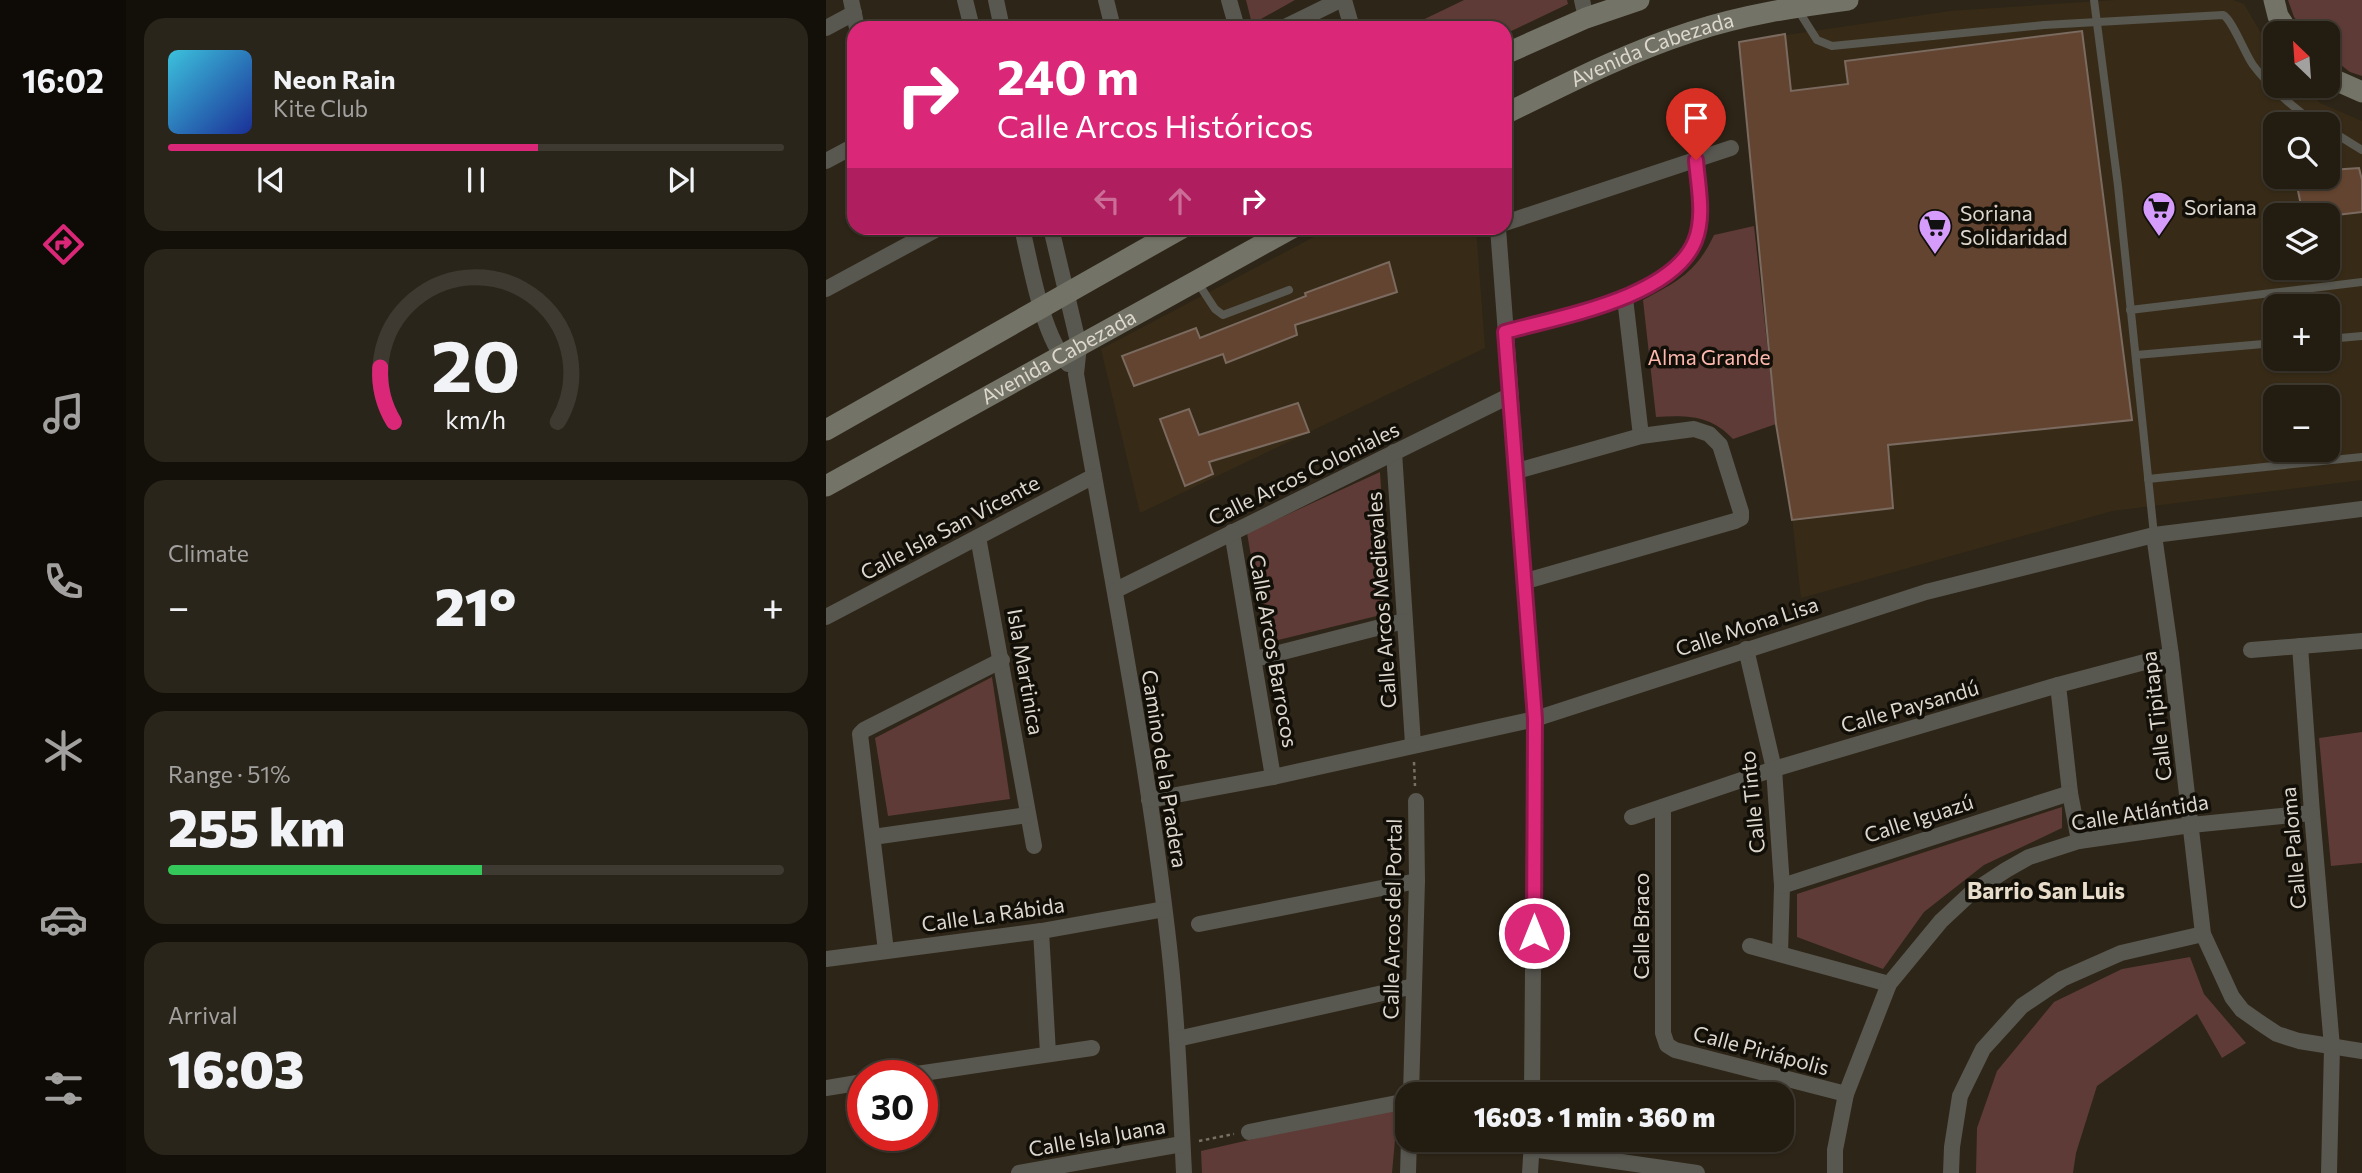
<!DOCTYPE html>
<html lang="en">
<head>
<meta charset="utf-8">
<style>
	:root { --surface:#221c11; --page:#2a251a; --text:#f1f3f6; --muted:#a2a19f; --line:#3f3a31; --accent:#db2777 }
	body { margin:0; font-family:Commissioner,sans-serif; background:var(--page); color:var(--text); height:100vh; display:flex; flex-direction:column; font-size:26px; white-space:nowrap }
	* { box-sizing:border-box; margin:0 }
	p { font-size:23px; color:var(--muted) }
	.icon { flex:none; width:38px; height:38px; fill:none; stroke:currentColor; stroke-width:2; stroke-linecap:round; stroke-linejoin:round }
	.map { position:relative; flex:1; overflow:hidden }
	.drawer { display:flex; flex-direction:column; gap:18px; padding:18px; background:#130f09; width:700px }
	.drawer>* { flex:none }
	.banner { position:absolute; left:21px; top:21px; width:665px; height:214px; border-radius:21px; box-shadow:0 2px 5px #0004,0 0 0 2px var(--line); background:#db2777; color:#fff; overflow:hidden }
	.needle { width:46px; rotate:335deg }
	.fabs { position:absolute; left:1437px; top:21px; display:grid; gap:14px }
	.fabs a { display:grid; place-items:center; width:77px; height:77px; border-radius:14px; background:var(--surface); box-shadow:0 2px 5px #0004,0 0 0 2px var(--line); font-size:35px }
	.speed { position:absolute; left:21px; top:1060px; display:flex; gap:14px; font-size:35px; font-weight:700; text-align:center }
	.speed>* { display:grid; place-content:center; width:91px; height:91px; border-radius:50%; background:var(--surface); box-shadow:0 2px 5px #0004,0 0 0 2px var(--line); line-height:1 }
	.speed .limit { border:10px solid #d22; background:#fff; color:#111 }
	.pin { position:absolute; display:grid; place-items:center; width:60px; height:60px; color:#fff; margin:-72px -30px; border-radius:50% 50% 50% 0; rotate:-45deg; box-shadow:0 0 7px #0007 }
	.pin .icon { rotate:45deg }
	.me { position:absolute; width:77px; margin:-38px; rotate:0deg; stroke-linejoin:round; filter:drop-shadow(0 0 5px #0008) }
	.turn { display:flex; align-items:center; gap:24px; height:147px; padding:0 35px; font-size:32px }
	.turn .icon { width:91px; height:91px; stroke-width:2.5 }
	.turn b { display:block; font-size:49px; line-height:60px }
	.lanes { display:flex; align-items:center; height:66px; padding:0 35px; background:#0003; justify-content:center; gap:35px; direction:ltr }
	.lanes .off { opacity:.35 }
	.big { font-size:52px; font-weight:800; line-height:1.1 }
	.drawer .widget { flex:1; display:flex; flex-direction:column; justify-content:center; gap:10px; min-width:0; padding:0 24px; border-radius:21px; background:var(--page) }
	.drawer .dial { align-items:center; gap:0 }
	.dial svg { height:182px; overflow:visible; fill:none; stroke:var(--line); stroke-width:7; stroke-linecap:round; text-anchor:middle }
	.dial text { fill:var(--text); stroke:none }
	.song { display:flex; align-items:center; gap:21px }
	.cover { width:84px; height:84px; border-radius:10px; background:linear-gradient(135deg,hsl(190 70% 55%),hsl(230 70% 35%)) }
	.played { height:7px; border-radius:4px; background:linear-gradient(90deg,var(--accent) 60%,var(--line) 60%) }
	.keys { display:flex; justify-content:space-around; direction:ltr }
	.heat { display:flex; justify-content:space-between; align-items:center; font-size:38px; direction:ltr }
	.charge { height:10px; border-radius:5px; background:linear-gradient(90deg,#34c759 51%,var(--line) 0) }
	.trip { position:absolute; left:569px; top:1082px; width:399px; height:70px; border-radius:21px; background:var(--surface); box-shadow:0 2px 5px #0004,0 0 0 2px var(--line); font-weight:800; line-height:70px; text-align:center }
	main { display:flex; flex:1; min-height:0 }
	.menu { display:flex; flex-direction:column; width:126px; justify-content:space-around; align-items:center; background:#0e0b07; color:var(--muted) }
	.menu .icon { width:49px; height:49px }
	.menu .active { color:var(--accent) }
	.menu b { font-size:32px; color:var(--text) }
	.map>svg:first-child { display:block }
	.built { fill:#372b17; fill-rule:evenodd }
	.green { fill:#5e3b36 }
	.building { fill:#634430; stroke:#7a6a5f; stroke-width:2 }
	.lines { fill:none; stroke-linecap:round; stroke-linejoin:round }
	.path { stroke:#787165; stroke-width:2.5; stroke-dasharray:3.5 3.5; stroke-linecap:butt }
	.lane { stroke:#585750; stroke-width:8 }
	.street { stroke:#585750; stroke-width:16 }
	.secondary { stroke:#737367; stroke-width:21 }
	.route-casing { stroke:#8e194d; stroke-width:18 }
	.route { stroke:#db2777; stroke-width:12 }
	.labels { text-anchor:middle; stroke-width:7; stroke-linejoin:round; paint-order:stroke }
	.street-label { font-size:21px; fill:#ddd7ce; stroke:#120f09 }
	.poi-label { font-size:21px; fill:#ddd7ce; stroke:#120f09; text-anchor:start }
	.park-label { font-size:21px; fill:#feb8ae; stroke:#120f09 }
	.neighbourhood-label { font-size:23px; font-weight:bold; fill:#e8ddcb; stroke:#120f09 }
</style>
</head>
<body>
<main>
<nav class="menu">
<b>16:02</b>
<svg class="icon active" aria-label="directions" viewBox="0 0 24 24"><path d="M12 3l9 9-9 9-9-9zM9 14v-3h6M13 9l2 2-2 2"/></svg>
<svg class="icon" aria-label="music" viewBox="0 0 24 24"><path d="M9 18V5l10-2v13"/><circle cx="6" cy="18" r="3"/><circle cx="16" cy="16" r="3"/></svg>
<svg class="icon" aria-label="phone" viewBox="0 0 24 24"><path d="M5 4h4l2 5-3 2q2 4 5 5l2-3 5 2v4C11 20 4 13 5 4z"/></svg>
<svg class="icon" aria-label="climate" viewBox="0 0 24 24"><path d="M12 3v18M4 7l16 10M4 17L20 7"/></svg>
<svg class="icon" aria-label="car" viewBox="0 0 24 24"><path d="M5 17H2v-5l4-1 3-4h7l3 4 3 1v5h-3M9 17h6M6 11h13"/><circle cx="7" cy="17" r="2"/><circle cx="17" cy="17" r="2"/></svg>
<svg class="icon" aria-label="filters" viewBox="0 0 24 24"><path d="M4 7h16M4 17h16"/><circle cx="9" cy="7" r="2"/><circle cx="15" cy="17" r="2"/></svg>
</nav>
<section class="drawer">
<div class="widget">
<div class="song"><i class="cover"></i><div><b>Neon Rain</b><p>Kite Club</p></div></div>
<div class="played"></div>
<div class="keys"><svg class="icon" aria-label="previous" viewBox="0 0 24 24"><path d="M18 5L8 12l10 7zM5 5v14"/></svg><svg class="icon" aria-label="pause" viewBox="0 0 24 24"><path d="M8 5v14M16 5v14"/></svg><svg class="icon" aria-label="next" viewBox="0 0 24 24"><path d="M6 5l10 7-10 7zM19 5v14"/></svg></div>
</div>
<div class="widget dial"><svg viewBox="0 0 100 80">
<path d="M14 69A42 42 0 1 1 86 69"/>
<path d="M14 69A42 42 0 0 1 8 45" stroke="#db2777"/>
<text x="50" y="56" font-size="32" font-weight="700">20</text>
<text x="50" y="72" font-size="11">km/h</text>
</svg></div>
<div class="widget"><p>Climate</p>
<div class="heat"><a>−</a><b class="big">21°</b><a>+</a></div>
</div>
<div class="widget"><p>Range · 51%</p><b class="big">255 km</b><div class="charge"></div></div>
<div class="widget"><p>Arrival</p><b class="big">16:03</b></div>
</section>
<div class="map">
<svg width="1536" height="1173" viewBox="0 0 1536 1173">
	<rect width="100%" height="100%" fill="#2d2517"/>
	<g class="built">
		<path d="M 1290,0 L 1407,0 L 1418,4 L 1449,57 L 1449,86 L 1477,86 L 1494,103 L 1536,121 L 1536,480 L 1286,511 L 975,598 L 913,42 L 1124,11 ZM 1449,124 L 1502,124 L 1502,177 L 1449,177 ZM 1449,215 L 1502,215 L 1502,268 L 1449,268 ZM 1449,306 L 1502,306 L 1502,359 L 1449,359 ZM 1449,397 L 1502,397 L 1502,450 L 1449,450 Z"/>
		<path d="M 505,228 L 650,228 L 659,348 L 314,513 L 275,349 Z"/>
	</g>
	<g class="green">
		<path d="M 420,0 L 469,0 L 426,24 Z"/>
		<path d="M 638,0 L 741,0 L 742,4 L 679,34 L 679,28 L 580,28 Z"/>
		<path d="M 1462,0 L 1536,0 L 1536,76 L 1524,72 L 1502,55 L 1502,33 L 1481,33 L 1468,17 Z"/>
		<path d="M 928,226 L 950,424 L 907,439 C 885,415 861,415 830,417 L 817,300 C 852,281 870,273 888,235 Z"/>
		<path d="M 554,472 L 563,613 L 440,643 L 421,533 Z"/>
		<path d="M 166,677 L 184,799 L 62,816 L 49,738 Z"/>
		<path d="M 1536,732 L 1536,863 L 1505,866 L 1493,738 Z"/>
		<path d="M 1236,807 L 1236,828 L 1158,865 L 1098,912 L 1057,969 L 971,937 L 971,894 Z"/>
		<path d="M 1364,957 L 1378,994 L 1420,1043 L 1396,1058 L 1371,1014 L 1271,1086 L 1250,1153 L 1247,1173 L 1150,1173 L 1151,1128 L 1171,1071 L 1228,1002 L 1296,969 Z"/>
		<path d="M 572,1106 L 566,1173 L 376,1173 L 375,1151 Z"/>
	</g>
	<g class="building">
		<path d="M 1256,31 L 1306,420 L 1062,445 L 1067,508 L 966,520 L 950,424 L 913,42 L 959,34 L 965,91 L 1022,84 L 1019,61 Z"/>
		<path d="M 1533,168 L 1536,180 L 1536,212 L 1502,216 L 1477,215 L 1471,186 L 1506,181 L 1505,170 Z"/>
		<path d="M 563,262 L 571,292 L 469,325 L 471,335 L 400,363 L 397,354 L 308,386 L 296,356 L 370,328 L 374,338 L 480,296 L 479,293 Z"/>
		<path d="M 472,403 L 483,432 L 383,462 L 387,474 L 359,486 L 334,419 L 363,409 L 373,435 Z"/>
	</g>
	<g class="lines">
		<g class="path">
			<path d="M 588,762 L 589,786"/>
			<path d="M 373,1141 L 408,1134"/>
		</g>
		<g class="lane">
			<path d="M 1268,0 L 1292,186 L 1328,535"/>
			<path d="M 972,10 L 991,40 L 1006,46 L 1218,25 L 1397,15 C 1406,19 1419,54 1427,65 C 1442,85 1471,112 1492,124"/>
			<path d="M 1502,129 L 1536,150"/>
			<path d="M 372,283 L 389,309 L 397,315 L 463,290"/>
			<path d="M 1304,310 L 1536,282"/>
			<path d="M 1502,339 L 1536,336"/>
			<path d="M 1310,355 L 1449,343"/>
			<path d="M 1322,479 L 1536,457"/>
		</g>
		<g class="street">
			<path d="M 25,0 L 31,28"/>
			<path d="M 139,0 L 146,28"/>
			<path d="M 170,0 L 176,28"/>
			<path d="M 280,0 L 287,28"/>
			<path d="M 403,0 L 411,28"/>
			<path d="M 518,0 L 526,28"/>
			<path d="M 756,0 L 760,18"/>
			<path d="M 0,28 L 28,13"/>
			<path d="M 457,28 L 514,0"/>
			<path d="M 0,161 L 28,146"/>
			<path d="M 679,223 L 905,148"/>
			<path d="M 196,228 C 205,266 216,335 242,364"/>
			<path d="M 225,228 L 253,346 L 250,374 C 282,559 319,743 341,929 C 351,1010 354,1092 358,1173"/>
			<path d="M 672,228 L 709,719 L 706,1094"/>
			<path d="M 0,289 L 113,228"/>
			<path d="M 799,298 L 815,436"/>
			<path d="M 679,332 C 732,317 846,298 869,241 C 879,216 872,186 870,161"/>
			<path d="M 568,452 L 587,744"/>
			<path d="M 691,471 L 815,436 L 868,429 L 883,434 L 894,445 L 915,512 L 915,518 L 909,521 L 700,581"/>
			<path d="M 406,532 L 447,777"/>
			<path d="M 1328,535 L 1345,655 L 1377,934 L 1406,997 L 1416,1010 L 1433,1022 L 1451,1034 L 1473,1041 L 1536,1051"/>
			<path d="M 152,537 L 208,846"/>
			<path d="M 290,590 L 685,395"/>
			<path d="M 0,617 L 268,476"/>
			<path d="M 1474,646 L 1486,813 L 1506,1047 L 1503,1173"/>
			<path d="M 920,649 L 948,769 L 956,886 L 954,954"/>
			<path d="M 1425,650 L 1536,641"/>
			<path d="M 429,659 L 578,621"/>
			<path d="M 1232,685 L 1244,793 L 1253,841"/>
			<path d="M 323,800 L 447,777 L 709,719 L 1100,592 L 1328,535 L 1536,509"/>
			<path d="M 837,807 L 837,1033 L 841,1045 L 849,1050 L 1020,1094"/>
			<path d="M 806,817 L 948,769 L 1232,685 L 1345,655"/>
			<path d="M 47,837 L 202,815"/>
			<path d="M 956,886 L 1244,793"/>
			<path d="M 373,924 L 591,881"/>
			<path d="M 215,931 L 222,1053"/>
			<path d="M 924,946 L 1063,984"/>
			<path d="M 60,951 L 34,734 L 38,730 L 176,660"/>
			<path d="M 0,959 L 215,931 L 338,909"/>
			<path d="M 351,1039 L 588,986"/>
			<path d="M 77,1076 L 266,1048"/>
			<path d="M 0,1088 L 37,1082"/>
			<path d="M 585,1094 L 591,881 L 590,801"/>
			<path d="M 423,1132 L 581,1101"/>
			<path d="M 706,1149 L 871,1173"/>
			<path d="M 193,1173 L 356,1144"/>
			<path d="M 582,1173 L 583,1139"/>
			<path d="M 704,1173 L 706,1141"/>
			<path d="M 1009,1173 L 1009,1150 L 1020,1094 L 1063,984 L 1115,921 L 1145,893 L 1180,870 L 1203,857 L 1253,841 L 1365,825 L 1486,813"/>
			<path d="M 1125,1173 L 1126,1147 L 1134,1096 L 1157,1049 L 1196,1006 L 1236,979 L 1295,953 L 1377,934"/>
		</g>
		<g class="secondary">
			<path d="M 1448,0 L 1452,16 L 1463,33"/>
			<path d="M 679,54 L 760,18 L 813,0"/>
			<path d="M 1502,74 L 1509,80 L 1536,92"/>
			<path id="s1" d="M 679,114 C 740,84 800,53 865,32 C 916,15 969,7 1022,0"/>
			<path d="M 0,430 L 356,228"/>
			<path id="s2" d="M 0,486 L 466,228"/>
		</g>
	</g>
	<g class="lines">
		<defs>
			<path id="route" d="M 708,933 L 709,719 L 679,332 C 732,317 846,298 869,241 C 879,216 872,187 870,160"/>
		</defs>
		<use href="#route" class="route-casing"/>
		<use href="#route" class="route"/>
	</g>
	<defs>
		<symbol id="supermarket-pin" viewBox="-11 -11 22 30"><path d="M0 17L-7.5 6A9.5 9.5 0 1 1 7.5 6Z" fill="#d59cfb" stroke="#120f09"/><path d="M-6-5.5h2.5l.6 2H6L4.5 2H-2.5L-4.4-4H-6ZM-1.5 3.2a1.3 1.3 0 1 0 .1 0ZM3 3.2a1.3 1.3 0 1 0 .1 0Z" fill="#111"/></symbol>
	</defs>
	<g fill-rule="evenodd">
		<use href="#supermarket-pin" x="1314" y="189" width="38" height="52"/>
		<use href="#supermarket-pin" x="1090" y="207" width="38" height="52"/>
	</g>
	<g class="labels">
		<g class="street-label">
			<text dy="7" stroke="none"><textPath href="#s1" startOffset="161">Avenida Cabezada</textPath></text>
			<text dy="7" stroke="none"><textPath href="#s2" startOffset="266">Avenida Cabezada</textPath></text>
			<text transform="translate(478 474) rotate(-26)" y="7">Calle Arcos Coloniales</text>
			<text transform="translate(124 528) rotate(-28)" y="7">Calle Isla San Vicente</text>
			<text transform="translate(556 600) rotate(-94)" y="7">Calle Arcos Medievales</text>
			<text transform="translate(921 627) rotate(-18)" y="7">Calle Mona Lisa</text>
			<text transform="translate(447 651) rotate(80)" y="7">Calle Arcos Barrocos</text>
			<text transform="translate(199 672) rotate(80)" y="7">Isla Martinica</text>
			<text transform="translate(1084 707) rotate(-16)" y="7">Calle Paysandú</text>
			<text transform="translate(1331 716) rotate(-97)" y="7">Calle Tipitapa</text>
			<text transform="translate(338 769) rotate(81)" y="7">Camino de la Pradera</text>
			<text transform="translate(927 802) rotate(-96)" y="7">Calle Tinto</text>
			<text transform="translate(1314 813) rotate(-9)" y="7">Calle Atlántida</text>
			<text transform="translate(1093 819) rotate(-18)" y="7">Calle Iguazú</text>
			<text transform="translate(1468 848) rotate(-95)" y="7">Calle Paloma</text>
			<text transform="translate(167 915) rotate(-8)" y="7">Calle La Rábida</text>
			<text transform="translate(567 919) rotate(-89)" y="7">Calle Arcos del Portal</text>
			<text transform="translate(816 926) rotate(-90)" y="7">Calle Braco</text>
			<text transform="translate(935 1051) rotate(15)" y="7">Calle Piriápolis</text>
			<text transform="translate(271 1138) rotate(-10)" y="7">Calle Isla Juana</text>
		</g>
		<g class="poi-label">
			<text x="1358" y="215">Soriana</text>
			<text x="1134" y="221">Soriana<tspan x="1134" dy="24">Solidaridad</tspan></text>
		</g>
		<g class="park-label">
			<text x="883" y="365">Alma Grande</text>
		</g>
		<g class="neighbourhood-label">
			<text x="1220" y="899">Barrio San Luis</text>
		</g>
	</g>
</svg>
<div class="fabs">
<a><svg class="needle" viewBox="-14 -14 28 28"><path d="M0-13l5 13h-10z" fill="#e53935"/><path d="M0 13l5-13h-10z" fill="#a2a19f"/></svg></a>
<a><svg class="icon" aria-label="search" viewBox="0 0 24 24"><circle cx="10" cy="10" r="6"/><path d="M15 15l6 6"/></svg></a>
<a><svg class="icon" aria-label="layers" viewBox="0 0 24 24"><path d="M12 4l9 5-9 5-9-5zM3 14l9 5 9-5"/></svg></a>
<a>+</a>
<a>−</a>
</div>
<div class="speed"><div class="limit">30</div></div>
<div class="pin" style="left:870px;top:160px;background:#d93025"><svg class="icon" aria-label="arrive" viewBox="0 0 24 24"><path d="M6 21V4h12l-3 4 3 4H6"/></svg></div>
<svg class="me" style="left:708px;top:933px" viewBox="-20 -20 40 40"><circle r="17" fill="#db2777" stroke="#fff" stroke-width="3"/><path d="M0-11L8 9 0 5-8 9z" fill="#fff"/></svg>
<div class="trip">16:03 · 1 min · 360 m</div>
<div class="banner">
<div class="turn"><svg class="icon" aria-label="right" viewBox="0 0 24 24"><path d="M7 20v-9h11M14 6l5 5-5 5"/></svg><div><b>240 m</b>Calle Arcos Históricos</div></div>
<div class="lanes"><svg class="icon off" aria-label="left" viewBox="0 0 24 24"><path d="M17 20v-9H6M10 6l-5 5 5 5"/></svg><svg class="icon off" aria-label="ahead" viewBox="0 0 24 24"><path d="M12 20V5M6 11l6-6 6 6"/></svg><svg class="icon" aria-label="right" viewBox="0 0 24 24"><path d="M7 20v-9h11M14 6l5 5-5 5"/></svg></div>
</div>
</div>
</main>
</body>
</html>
